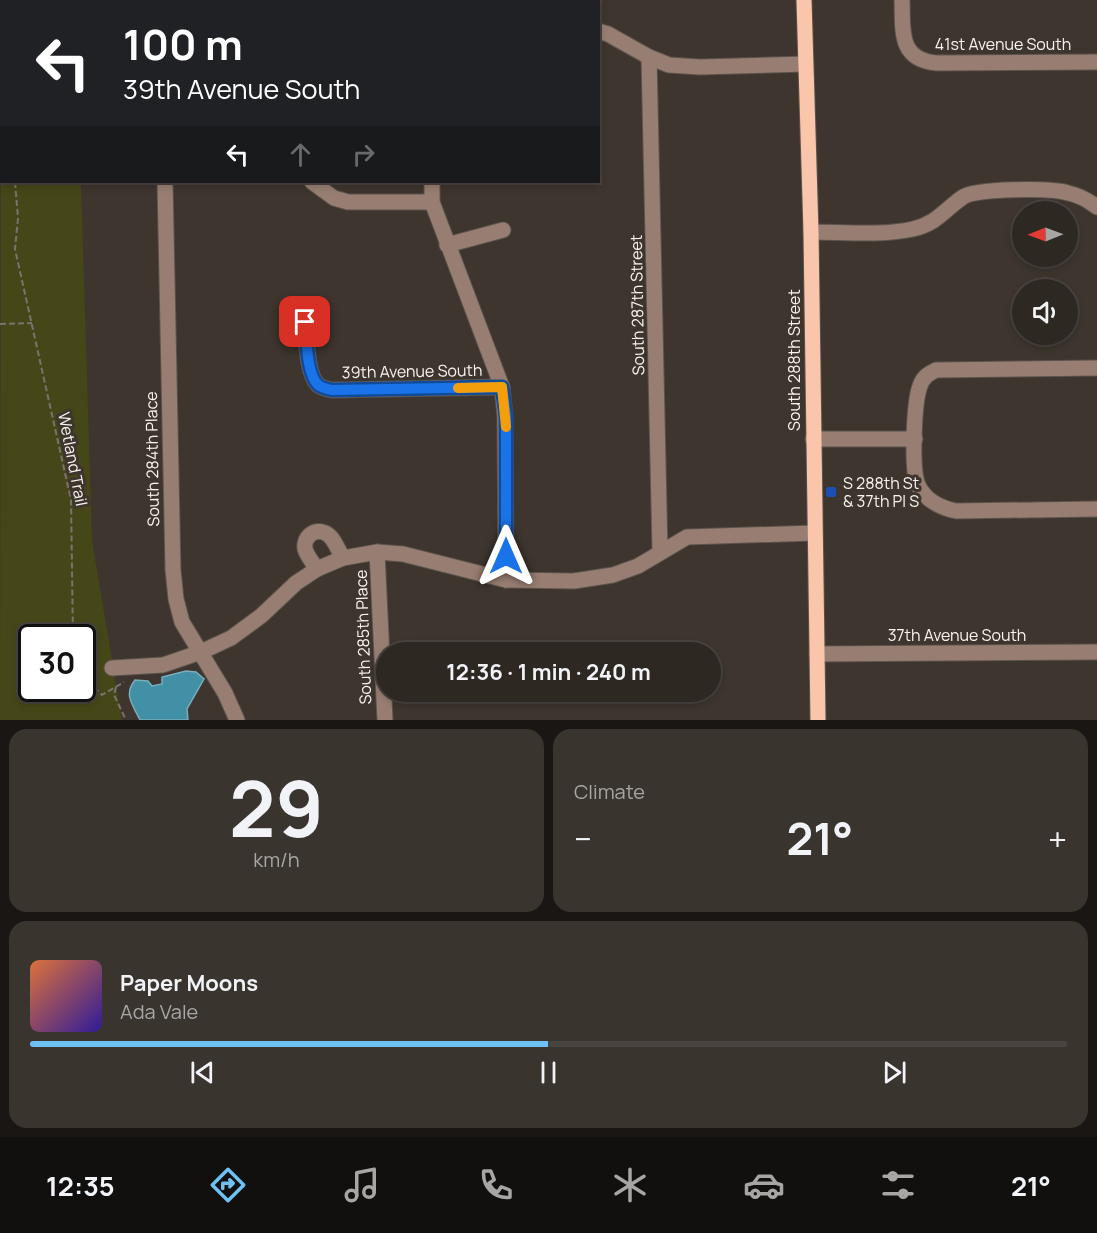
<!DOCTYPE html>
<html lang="en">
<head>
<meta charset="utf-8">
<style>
	:root { --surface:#2e2822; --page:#3a342f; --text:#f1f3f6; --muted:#a7a6a5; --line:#494440; --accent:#6ec2f3 }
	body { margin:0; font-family:Manrope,sans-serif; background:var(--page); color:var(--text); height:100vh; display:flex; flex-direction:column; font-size:22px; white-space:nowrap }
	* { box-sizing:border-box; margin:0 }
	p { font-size:20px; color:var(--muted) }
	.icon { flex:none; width:33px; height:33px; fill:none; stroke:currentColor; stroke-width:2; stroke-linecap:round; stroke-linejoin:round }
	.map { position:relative; height:720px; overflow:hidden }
	.panel { display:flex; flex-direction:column; gap:9px; padding:9px; background:#191613; flex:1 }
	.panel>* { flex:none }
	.top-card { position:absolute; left:0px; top:0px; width:600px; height:183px; box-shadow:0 3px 9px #0003,0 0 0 2px var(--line); background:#202124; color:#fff; overflow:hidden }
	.needle { width:39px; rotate:269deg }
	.buttons { position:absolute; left:1012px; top:201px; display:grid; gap:12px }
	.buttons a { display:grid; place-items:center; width:66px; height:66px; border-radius:50%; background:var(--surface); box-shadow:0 3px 9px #0003,0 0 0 2px var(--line); font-size:30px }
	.speed { position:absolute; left:18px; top:624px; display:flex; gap:12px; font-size:30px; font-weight:700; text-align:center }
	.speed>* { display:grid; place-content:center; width:78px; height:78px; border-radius:50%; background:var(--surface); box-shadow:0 3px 9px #0003,0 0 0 2px var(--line); line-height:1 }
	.speed .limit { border:3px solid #111; border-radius:9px; background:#fff; color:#111 }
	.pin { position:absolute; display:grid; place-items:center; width:51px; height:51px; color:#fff; margin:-26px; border-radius:12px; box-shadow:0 3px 9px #0006 }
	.me { position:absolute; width:66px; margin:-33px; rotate:0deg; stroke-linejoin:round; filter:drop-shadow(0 0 4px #0008) }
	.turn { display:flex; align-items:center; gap:21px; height:126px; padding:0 24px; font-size:27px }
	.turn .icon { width:78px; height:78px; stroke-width:2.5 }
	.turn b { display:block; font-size:42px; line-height:51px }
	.lanes { display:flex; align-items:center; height:57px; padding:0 24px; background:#0003; justify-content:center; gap:30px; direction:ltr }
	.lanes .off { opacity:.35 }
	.big { font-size:45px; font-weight:700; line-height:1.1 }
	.panel .card { flex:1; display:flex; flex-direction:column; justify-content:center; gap:9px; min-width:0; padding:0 21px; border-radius:18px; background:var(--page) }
	.panel .dial { align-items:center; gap:0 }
	.dial b { font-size:78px; line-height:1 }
	.song { display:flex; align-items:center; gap:18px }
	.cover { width:72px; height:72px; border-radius:9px; background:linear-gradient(135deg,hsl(20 70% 55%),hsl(250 70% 35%)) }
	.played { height:6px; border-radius:3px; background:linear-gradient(90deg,var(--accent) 50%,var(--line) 50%) }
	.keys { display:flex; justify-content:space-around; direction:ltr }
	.heat { display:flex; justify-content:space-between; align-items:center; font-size:33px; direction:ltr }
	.panel .tiles { flex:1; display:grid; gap:9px; grid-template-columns:1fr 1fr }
	.card:last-child { grid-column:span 2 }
	.trip { position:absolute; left:376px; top:642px; width:345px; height:60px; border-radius:30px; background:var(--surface); box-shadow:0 3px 9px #0003,0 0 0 2px var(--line); font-weight:700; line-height:60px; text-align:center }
	.dock { display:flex; height:96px; justify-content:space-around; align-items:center; background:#12100e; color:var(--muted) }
	.dock .icon { width:42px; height:42px }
	.dock .current { color:var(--accent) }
	.dock b { font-size:27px; color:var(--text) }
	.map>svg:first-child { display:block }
	.green { fill:#464718; fill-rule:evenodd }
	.water { fill:#4290a5; stroke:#79aebc; stroke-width:1.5 }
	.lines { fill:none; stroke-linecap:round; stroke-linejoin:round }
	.minor-casing { stroke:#5b544d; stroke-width:17 }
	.major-casing { stroke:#5b544d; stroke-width:17 }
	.path { stroke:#7a736d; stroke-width:2; stroke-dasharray:6 3; stroke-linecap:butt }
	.minor { stroke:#987e72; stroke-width:15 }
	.major { stroke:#f9c5ab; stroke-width:15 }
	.route-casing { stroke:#114b97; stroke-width:15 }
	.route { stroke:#1a73e8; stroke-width:10 }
	.slow { stroke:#f59e0b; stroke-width:10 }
	.transit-dot { fill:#1a4fb4; stroke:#3d352e; stroke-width:2 }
	.labels { text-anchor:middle; stroke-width:6; stroke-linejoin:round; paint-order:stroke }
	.street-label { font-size:16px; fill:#f9f4f0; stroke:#3d352e }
	.poi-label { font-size:16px; fill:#f9f4f0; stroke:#3d352e; text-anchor:start }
</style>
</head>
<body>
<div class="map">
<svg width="1097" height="720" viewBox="0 0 1097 720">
	<rect width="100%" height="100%" fill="#3d352e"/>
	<path class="green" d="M 1,65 L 2,182 L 81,182 L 92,541 L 122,720 L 0,720 ZM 32,638 L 82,638 L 82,688 L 32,688 Z"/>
	<path class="water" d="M 186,671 L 196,672 L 204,679 L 187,709 L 188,720 L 140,720 C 133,705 123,695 135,680 L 148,681 L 152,686 L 162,684 L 162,677 Z"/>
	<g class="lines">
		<defs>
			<g id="minor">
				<path d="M 514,0 L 514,2"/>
				<path d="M 902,0 C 903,30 898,60 937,63 L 1097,62"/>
				<path d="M 598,31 L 608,34 L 649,57 L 669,65 L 700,67 L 805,64"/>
				<path d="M 649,57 L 660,552"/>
				<path d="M 165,182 L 173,570 L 176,599 L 182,622 L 225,693 L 237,720"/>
				<path d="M 312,182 L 334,198 L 348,202 L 432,202"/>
				<path d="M 432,182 L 432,202 L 502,387 L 505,416 L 506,580"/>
				<path d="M 811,232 C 843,232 882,236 913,229 C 938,223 944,210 963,197 C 976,188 1051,188 1068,193 C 1078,195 1089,201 1097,207"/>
				<path d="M 447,245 L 503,230"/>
				<path d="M 305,322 C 307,338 306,373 318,385 C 322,388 327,389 332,390 L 502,387"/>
				<path d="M 1097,368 L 936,370 C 928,374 923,377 920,386 C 914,402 911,469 918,485 C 925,500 941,508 956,511 L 1097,509"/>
				<path d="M 813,439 L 915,439"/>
				<path d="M 377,552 L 385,720"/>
				<path d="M 317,569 C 313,563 307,556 305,549 C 303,536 316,527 327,534 C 334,538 338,550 343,558"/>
				<path d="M 817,654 L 1097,652"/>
				<path d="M 112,668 L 163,665 L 201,652 L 231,638 L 261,616 L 296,583 L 317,569 L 343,558 L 377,552 L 403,554 L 506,580 L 574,581 L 613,575 L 638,566 L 687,537 L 814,533"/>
			</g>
			<path id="major" d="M 804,0 L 811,232 L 818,720"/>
		</defs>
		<use href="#minor" class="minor-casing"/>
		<use href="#major" class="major-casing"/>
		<g class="path">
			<path d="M 83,2 L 83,0"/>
			<path d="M 0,136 L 2,137"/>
			<path d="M 15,182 L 18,218 L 15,249 L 71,500 L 73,638"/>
			<path d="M 0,324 L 32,323"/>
			<path d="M 82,674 L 102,695 L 124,682"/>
			<path d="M 116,687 L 114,695 L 126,720"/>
		</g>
		<use href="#minor" class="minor"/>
		<use href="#major" class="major"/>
	</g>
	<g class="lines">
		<defs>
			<path id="route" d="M 305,322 C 307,338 306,373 318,385 C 322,388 327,389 332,390 L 502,387 L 506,416 L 506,556"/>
		</defs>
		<use href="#route" class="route-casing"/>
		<use href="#route" class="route"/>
		<path class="slow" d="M 458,388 L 502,387 L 506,427"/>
	</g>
	<rect class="transit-dot" x="825" y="486" width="12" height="12" rx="3"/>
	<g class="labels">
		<g class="street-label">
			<text x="1003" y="50">41st Avenue South</text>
			<text transform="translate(637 305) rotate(-91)" y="6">South 287th Street</text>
			<text transform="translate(794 360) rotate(-90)" y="6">South 288th Street</text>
			<text transform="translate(412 371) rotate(-1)" y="6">39th Avenue South</text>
			<text transform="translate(73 459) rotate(79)" y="6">Wetland Trail</text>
			<text transform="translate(152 459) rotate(-91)" y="6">South 284th Place</text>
			<text x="957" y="641">37th Avenue South</text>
			<text transform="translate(363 637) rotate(-92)" y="6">South 285th Place</text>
		</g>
		<g class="poi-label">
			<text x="843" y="489">S 288th St<tspan x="843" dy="18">&amp; 37th Pl S</tspan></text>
		</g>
	</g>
</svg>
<div class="buttons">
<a><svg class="needle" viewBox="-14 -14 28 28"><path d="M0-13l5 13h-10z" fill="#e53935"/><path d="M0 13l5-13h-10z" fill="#a7a6a5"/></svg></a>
<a><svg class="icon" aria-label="sound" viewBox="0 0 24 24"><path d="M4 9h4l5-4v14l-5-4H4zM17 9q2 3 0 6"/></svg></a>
</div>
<div class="speed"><div class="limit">30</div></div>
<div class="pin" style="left:305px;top:322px;background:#d93025"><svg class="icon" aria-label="arrive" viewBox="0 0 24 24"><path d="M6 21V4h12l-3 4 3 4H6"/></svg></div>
<svg class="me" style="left:506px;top:556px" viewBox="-20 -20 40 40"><path d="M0-17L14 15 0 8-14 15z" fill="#1a73e8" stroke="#fff" stroke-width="4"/></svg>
<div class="trip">12:36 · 1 min · 240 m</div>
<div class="top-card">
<div class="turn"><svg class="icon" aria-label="left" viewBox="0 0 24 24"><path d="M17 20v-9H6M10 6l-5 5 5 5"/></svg><div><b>100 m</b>39th Avenue South</div></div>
<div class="lanes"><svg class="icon" aria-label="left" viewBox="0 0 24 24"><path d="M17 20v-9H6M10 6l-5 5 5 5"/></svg><svg class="icon off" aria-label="ahead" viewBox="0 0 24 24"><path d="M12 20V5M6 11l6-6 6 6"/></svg><svg class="icon off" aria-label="right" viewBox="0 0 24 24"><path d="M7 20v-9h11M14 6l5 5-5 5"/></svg></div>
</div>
</div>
<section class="panel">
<div class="tiles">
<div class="card dial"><b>29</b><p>km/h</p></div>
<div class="card"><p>Climate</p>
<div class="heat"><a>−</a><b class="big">21°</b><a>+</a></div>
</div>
<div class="card">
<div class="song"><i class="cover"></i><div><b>Paper Moons</b><p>Ada Vale</p></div></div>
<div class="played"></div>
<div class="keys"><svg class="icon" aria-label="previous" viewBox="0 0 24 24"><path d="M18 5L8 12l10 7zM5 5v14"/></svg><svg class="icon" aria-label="pause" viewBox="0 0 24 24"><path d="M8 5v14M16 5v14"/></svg><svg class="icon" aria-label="next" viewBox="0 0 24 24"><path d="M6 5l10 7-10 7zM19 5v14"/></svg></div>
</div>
</div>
</section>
<nav class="dock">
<b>12:35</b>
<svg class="icon current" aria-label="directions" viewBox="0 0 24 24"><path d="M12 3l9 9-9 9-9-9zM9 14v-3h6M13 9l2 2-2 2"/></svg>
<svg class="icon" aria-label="music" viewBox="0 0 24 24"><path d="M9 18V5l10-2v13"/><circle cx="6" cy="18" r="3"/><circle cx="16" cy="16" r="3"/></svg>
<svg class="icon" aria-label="phone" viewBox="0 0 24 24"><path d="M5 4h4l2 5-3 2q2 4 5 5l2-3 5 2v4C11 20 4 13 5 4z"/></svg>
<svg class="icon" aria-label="climate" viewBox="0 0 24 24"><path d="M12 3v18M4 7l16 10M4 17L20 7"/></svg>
<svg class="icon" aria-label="car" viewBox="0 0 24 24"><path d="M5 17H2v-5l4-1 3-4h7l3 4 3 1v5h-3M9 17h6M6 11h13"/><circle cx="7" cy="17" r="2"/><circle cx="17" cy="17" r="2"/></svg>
<svg class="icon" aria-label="filters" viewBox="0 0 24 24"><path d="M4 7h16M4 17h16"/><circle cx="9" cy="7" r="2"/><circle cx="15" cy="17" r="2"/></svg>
<b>21°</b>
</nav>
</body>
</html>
